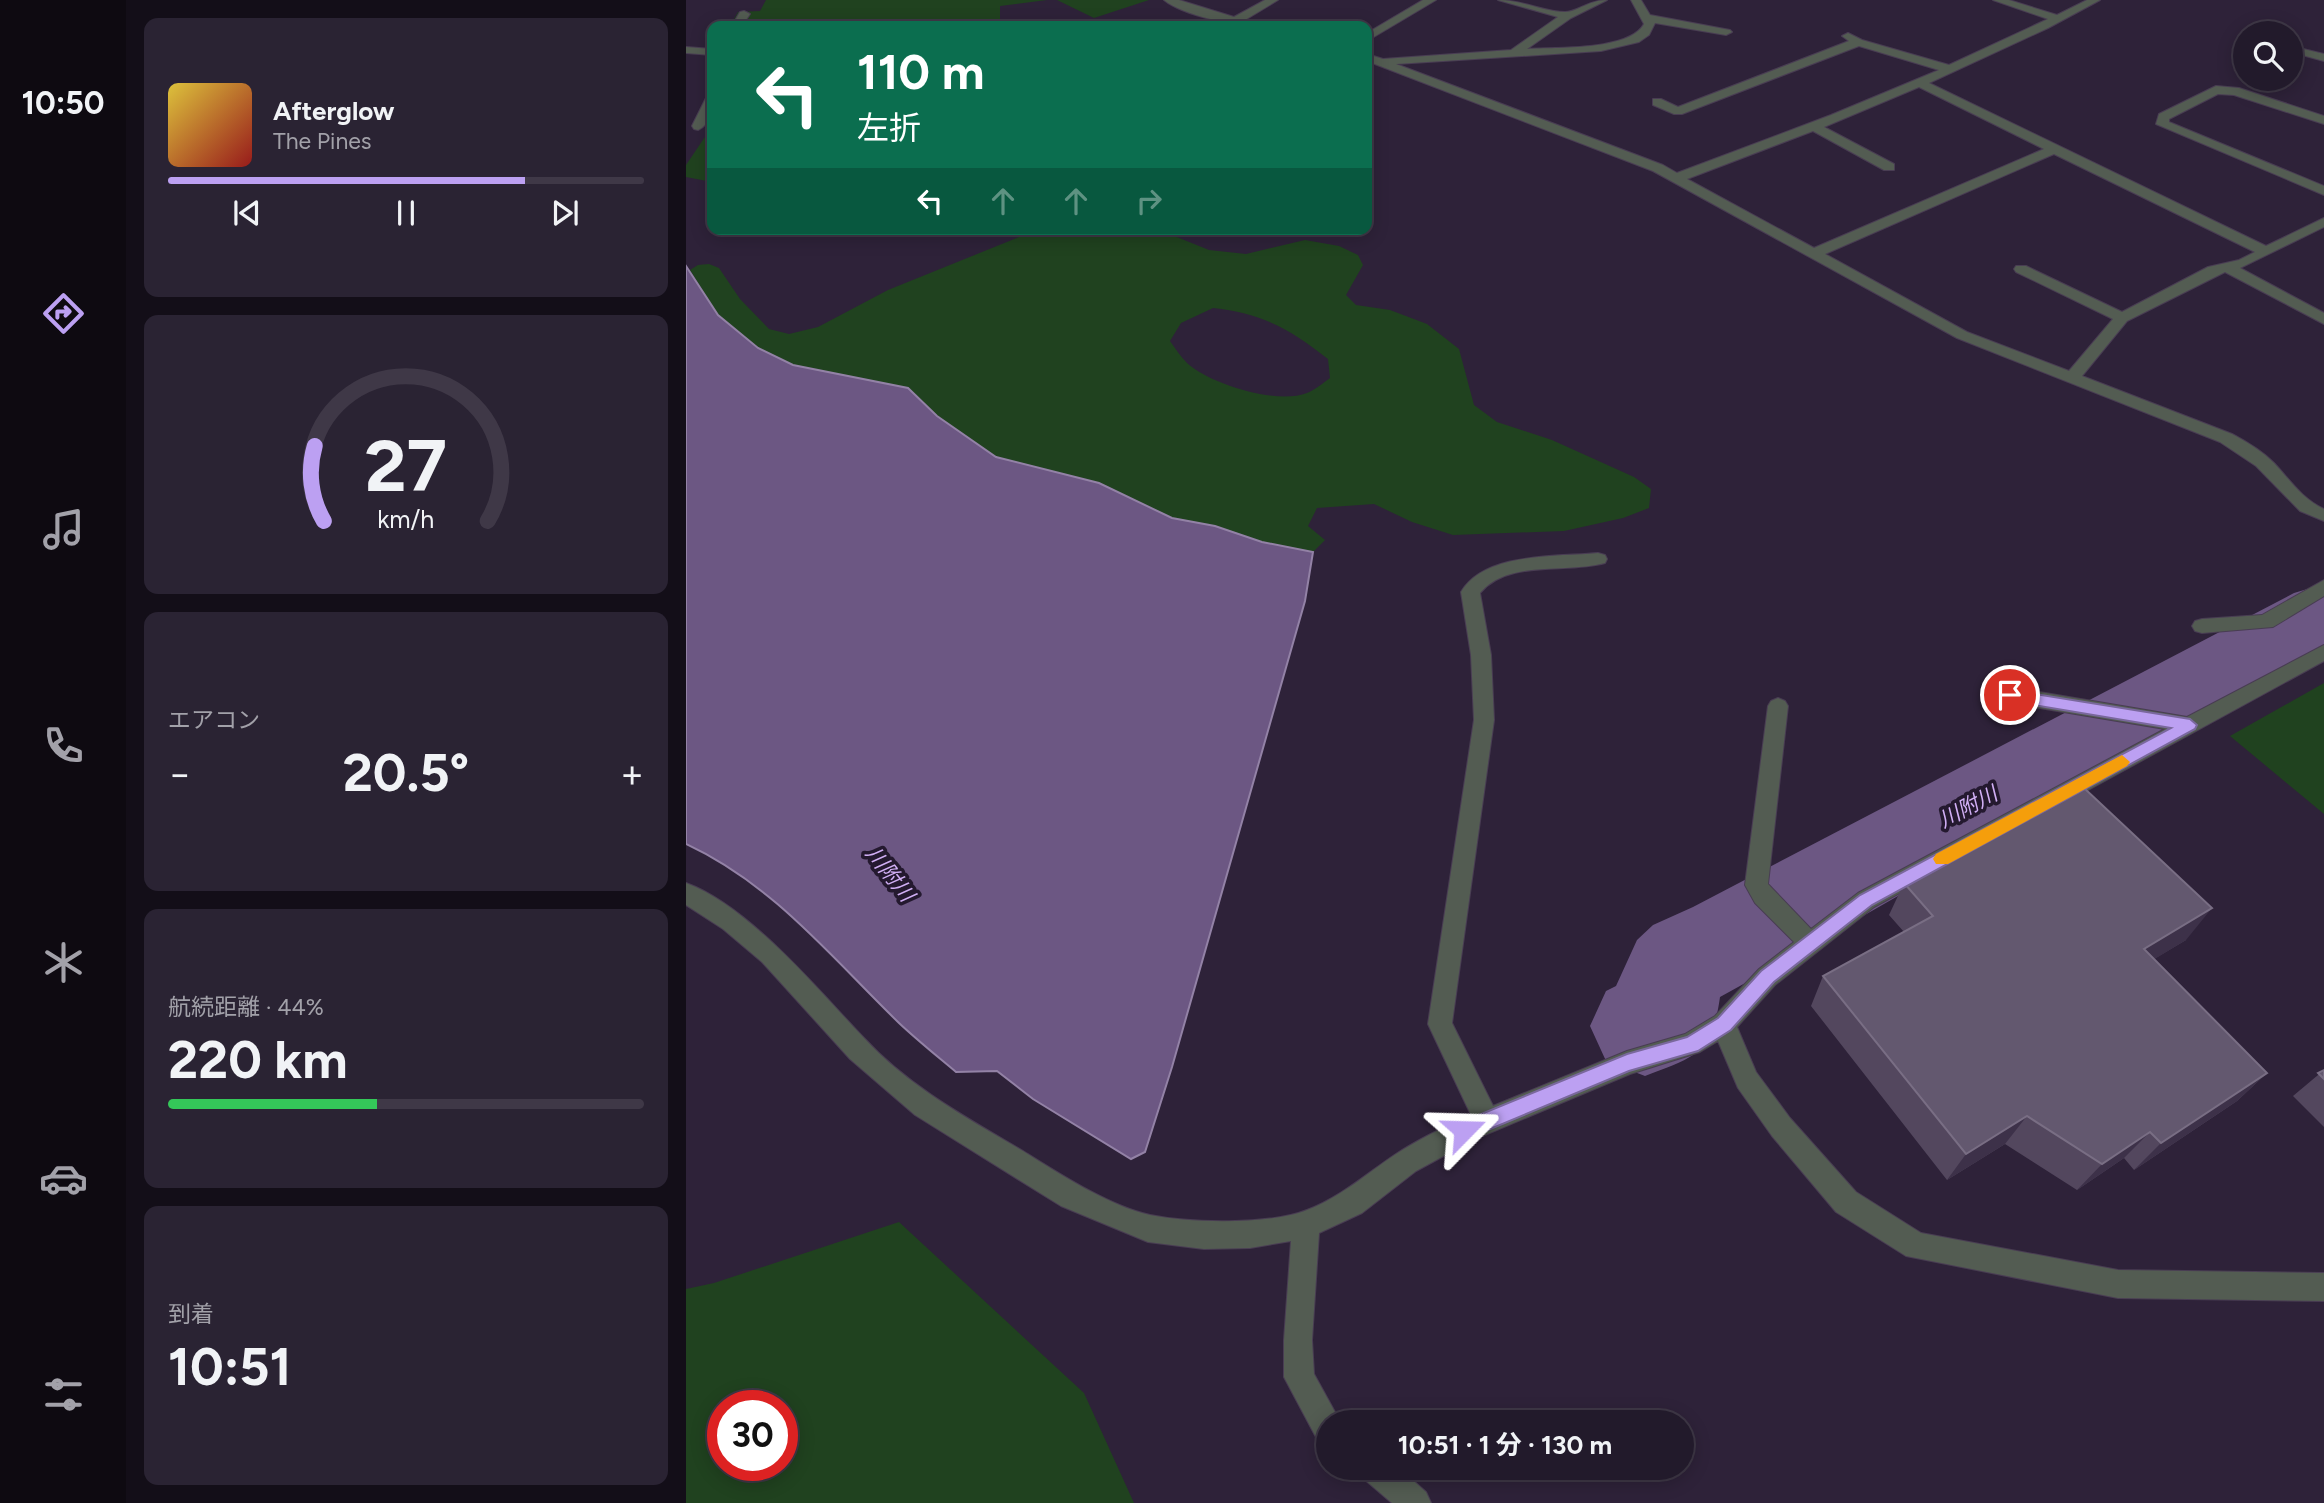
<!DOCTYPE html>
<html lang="ja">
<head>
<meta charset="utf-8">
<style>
	:root { --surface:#221a2b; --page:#2a2333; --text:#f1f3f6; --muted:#a2a1a9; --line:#3f3847; --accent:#bca0f2 }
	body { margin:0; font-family:Figtree,"Noto Sans JP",sans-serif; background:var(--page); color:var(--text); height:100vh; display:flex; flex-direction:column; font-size:26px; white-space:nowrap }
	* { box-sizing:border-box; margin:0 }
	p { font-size:23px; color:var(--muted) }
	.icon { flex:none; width:38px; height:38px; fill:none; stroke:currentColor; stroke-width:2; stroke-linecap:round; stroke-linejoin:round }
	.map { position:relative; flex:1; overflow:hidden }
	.panel { display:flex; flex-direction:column; gap:18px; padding:18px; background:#130e18; width:560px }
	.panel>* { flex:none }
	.banner { position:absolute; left:21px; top:21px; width:665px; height:214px; border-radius:14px; box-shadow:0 4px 18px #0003,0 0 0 2px var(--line); background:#0b6e4f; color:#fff; overflow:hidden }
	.fabs { position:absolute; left:1547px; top:21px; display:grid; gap:14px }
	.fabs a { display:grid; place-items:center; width:70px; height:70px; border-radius:50%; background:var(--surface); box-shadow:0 4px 18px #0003,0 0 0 2px var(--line); font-size:35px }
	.speed { position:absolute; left:21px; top:1390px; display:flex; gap:14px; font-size:35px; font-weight:700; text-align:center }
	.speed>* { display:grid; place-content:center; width:91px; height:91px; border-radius:50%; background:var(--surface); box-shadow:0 4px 18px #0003,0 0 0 2px var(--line); line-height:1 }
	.speed .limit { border:10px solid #d22; background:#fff; color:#111 }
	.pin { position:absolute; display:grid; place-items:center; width:60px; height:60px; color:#fff; margin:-30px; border:4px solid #fff; border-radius:50%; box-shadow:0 2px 7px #0007 }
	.me { position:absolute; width:77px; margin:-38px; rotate:68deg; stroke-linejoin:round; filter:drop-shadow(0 0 5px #0008) }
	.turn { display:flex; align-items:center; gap:24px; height:147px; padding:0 35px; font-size:32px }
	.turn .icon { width:91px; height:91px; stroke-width:2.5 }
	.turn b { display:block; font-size:49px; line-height:60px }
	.lanes { display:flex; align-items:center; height:66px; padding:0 35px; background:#0003; justify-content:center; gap:35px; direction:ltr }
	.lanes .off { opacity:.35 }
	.big { font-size:52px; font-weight:700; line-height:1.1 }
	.panel .tile { flex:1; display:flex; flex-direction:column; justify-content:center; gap:10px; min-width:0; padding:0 24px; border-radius:14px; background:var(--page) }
	.panel .dial { align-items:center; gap:0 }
	.dial svg { height:182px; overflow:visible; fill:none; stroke:var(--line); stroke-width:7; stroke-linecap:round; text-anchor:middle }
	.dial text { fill:var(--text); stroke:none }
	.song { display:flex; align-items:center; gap:21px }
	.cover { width:84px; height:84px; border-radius:10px; background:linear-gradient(135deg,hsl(50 70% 55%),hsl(0 70% 35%)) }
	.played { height:7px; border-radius:4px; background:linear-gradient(90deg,var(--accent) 75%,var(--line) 75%) }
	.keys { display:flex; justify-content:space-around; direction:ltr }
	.heat { display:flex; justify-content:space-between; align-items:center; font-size:38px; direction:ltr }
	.charge { height:10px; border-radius:5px; background:linear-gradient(90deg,#34c759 44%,var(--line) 0) }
	.trip { position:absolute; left:630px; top:1410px; width:378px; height:70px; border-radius:35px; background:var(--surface); box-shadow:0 4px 18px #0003,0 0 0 2px var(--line); font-weight:700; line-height:70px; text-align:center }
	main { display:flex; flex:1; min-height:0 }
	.tab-bar { display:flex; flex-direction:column; width:126px; justify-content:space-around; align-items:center; background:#0e0a11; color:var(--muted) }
	.tab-bar .icon { width:49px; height:49px }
	.tab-bar .on { color:var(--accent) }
	.tab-bar b { font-size:32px; color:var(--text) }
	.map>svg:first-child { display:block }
	.green { fill:#20421f; fill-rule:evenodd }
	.water { fill:#6c5783; stroke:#9382a6; stroke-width:2 }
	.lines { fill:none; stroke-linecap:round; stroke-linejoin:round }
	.river { fill:#6c5783; fill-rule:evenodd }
	.minor-casing { stroke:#493d53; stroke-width:2 }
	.minor { fill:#535c52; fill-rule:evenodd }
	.wall { fill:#53475e }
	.shaded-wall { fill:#3d3149 }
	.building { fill:#63586f; stroke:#796e84; stroke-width:2 }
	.route { fill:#bca0f2; stroke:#7a689d; stroke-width:2 }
	.slow { fill:#f59e0b }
	.labels { text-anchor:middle; stroke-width:7; stroke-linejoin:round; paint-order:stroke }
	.water-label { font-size:21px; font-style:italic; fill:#d1aff5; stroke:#24192f }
</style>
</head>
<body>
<main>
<nav class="tab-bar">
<b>10:50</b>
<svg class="icon on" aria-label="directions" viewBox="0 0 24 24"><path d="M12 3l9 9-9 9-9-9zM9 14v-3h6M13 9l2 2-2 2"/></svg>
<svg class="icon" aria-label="music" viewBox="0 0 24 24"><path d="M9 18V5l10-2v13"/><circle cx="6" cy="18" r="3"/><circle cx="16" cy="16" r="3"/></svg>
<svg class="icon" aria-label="phone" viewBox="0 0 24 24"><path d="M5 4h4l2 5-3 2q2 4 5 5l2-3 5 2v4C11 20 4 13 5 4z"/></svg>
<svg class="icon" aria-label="climate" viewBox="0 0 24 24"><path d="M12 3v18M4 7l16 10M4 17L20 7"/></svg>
<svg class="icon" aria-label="car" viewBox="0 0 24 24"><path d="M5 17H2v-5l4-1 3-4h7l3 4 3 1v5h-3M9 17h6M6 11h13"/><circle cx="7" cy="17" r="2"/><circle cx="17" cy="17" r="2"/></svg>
<svg class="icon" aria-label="filters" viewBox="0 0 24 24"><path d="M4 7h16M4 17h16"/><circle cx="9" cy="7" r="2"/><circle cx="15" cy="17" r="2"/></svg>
</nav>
<section class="panel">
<div class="tile">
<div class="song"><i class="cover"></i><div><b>Afterglow</b><p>The Pines</p></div></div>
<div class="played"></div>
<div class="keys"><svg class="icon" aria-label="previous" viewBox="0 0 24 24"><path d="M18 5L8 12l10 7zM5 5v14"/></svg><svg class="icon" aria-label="pause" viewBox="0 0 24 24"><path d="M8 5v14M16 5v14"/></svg><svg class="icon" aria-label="next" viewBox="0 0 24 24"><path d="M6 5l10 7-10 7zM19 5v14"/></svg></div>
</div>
<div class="tile dial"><svg viewBox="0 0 100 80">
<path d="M14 69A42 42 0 1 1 86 69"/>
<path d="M14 69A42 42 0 0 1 10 36" stroke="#bca0f2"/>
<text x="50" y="56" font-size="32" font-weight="700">27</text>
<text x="50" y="72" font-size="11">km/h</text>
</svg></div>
<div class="tile"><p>エアコン</p>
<div class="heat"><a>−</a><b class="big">20.5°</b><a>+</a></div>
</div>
<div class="tile"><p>航続距離 · 44%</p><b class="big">220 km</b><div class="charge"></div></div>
<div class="tile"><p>到着</p><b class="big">10:51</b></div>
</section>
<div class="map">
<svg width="1638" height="1503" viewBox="0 0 1638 1503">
	<rect width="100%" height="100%" fill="#2e2239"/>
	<g class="green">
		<path d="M 80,0 L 361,0 L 314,6 L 314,26 L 44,26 L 52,12 L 74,11 Z"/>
		<path d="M 371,0 L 463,0 L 408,18 Z"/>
		<path d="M 26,87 L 26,182 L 0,177 L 0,165 L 25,128 L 10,117 Z"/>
		<path d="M 353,229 L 471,229 L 523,250 L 560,254 L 619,240 L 653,246 L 672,255 L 677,265 L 660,295 L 670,305 L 704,310 L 741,324 L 773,349 L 788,405 L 811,422 L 866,440 L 948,477 L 965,489 L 963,508 L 937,518 L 878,531 L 767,535 L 726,522 L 688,504 L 631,508 L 622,526 L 639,540 L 627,552 L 576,542 L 529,526 L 486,518 L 413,483 L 310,457 L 251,416 L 222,388 L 107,365 L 72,348 L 32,315 L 4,270 L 12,265 L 23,264 L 33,268 L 54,299 L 83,329 L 103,334 L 132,327 L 202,290 ZM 527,308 C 575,313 604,329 642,359 L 644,378 C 637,383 629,390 621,393 C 591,405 524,384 501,363 C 495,357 489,348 484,341 L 495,323 Z"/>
		<path d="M 1638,683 L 1638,814 L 1544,736 Z"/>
		<path d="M 213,1222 L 398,1393 L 448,1503 L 0,1503 L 0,1289 L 28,1283 ZM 96,1405 L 96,1465 L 37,1465 L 37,1405 Z"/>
	</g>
	<path class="water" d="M 0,266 L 32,315 L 72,348 L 107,365 L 222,388 L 251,416 L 310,457 L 413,483 L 486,518 L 529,526 L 576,542 L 627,552 L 619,601 L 486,1067 L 459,1152 L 445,1159 L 347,1099 L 311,1071 L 270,1072 C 251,1056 231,1040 213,1023 C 145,957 88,885 0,844 Z"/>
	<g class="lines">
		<path class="river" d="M 1638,584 L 1638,652 L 1081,971 L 1034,997 C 1026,1055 1008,1057 959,1076 L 920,1061 L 904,1026 L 920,991 L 930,986 L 951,940 L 967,925 L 1007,907 L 1608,593 Z"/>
		<defs>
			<g id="minor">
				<path d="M 478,0 L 493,0 L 548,17 L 579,0 L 592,0 L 559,20 L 575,26 C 549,26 498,16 478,0 Z"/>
				<path d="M 737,0 L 750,0 L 681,41 L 681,33 Z"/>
				<path d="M 812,0 C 836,0 859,12 879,12 C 891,12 903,0 921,0 L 885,18 L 841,49 C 870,47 943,51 958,24 L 945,0 L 955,0 L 964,15 L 1044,30 L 1046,32 L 1040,35 L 969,23 L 963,35 L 953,42 L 915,51 L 710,64 L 977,165 L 991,173 L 1145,115 L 1253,70 L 1173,46 L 996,114 L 988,114 L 967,105 L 967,99 L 975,99 L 992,107 L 1163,41 L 1156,36 L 1162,33 L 1176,40 L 1263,65 L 1362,19 L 1307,0 L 1323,0 L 1371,15 L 1401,0 L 1414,0 L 1362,28 L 1243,83 L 1580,246 L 1638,218 L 1638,227 L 1554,268 L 1638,313 L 1638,324 L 1539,272 L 1441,321 L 1396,376 L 1546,434 C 1561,442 1576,451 1588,463 C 1604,480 1616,499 1638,509 L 1638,521 L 1614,511 L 1570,466 L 1534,442 L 1271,338 L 967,171 L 681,61 L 681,54 L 697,59 L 825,50 L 872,17 ZM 1233,87 L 1358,149 L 1128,248 L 1001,179 L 1127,131 L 1198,170 L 1208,170 L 1208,164 L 1138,127 ZM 1368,154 L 1569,252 L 1553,260 L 1522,267 L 1436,312 L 1340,266 L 1330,266 L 1328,269 L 1330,272 L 1427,319 L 1383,371 L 1281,332 L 1139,254 Z"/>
				<path d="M 58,11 L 64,14 L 56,26 L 46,26 L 54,12 Z"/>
				<path d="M 1605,46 L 1638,54 L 1638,61 L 1605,52 Z"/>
				<path d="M 0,47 L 26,49 L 26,55 L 0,53 Z"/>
				<path d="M 1530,86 L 1553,88 L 1638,116 L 1638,124 L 1548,95 L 1532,94 L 1483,119 L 1483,122 L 1638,186 L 1638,195 L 1470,124 L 1473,114 Z"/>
				<path d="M 26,94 C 27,107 25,124 12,130 L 8,129 L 6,126 L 20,98 Z"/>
				<path d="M 912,553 L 919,555 L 921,559 L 919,563 C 880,574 822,559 794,593 L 805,655 L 808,720 L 766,1023 L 807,1106 L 941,1051 L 999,1034 L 1029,1016 L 1073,969 L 1108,942 L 1069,903 L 1059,885 L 1082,706 L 1085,701 L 1092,698 L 1099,701 L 1102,706 L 1082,884 L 1125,929 L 1172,893 L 1479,729 L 1324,703 L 1317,700 L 1314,695 L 1317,690 L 1324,687 L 1501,717 L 1638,645 L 1638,661 L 1188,907 L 1089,985 L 1051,1027 L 1070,1072 L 1104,1118 L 1170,1192 L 1235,1233 L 1432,1270 L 1638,1273 L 1638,1301 L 1432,1298 L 1220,1256 L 1150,1212 L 1086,1136 L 1052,1088 L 1032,1041 L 1014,1052 L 944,1074 L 787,1140 L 730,1171 L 676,1213 L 633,1233 L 626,1340 L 628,1374 L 655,1423 L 642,1423 L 642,1443 L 631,1439 L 598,1377 L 598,1340 L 605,1241 L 564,1248 L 518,1249 L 462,1242 L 375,1206 L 229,1115 L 164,1059 L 76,962 L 37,929 L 0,905 L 0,883 C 63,906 132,990 178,1038 C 222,1086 281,1118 337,1151 C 372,1173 423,1206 464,1215 C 503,1223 584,1225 621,1210 C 655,1197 680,1174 710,1154 C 733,1139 760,1126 785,1115 L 742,1024 L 788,720 L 785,655 L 775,592 C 799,552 870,557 912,553 Z"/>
				<path d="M 1638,580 L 1638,596 L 1587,627 L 1516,633 L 1509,631 L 1506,626 L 1509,621 L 1516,619 L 1576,615 Z"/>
				<path d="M 674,1468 L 713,1468 L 740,1492 L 745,1503 L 706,1503 L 678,1479 Z"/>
			</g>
		</defs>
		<use href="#minor" class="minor-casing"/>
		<use href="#minor" class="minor"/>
	</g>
	<g class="wall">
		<path d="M 1218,883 L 1500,940 L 1468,959 L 1581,1073 L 1551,1101 L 1448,1170 L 1438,1158 L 1391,1190 L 1319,1144 L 1261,1180 L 1125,1006 L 1137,976 L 1218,932 L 1203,915 Z"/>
		<path d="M 1638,1070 L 1638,1127 L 1607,1096 Z"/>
	</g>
	<g class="shaded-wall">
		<path d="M 1526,908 L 1500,940 L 1434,980 L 1458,949 Z"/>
		<path d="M 1581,1073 L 1551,1101 L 1448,1170 L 1475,1143 Z"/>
		<path d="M 1341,1116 L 1319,1144 L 1261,1180 L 1280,1154 Z"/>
		<path d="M 1464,1132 L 1438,1158 L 1391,1190 L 1416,1164 Z"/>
	</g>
	<g class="building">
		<path d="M 1398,788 L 1526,908 L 1458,949 L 1581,1073 L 1475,1143 L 1464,1132 L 1416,1164 L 1341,1116 L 1280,1154 L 1137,976 L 1247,916 L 1218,883 Z"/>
		<path d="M 1638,1070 L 1638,1079 L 1632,1073 Z"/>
	</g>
	<path class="route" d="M 1324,690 L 1504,719 L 1511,725 L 1509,729 L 1186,905 L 1088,982 L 1045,1030 L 1012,1051 L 943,1071 L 778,1140 L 771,1137 L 768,1130 L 771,1124 L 941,1054 L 1001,1037 L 1032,1018 L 1075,971 L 1174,895 L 1485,728 L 1318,700 L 1316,695 Z"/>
	<path class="slow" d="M 1436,755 L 1444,762 L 1441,766 L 1262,864 L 1250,864 L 1247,859 L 1250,854 Z"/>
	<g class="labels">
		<g class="water-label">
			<text transform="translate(1282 807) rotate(-28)" y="7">川附川</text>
			<text transform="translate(204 874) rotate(52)" y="7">川附川</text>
		</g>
	</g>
</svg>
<div class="fabs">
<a><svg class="icon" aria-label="search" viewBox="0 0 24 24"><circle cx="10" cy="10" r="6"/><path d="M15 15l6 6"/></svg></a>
</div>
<div class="speed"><div class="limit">30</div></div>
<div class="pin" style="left:1324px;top:695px;background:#d93025"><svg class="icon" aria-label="arrive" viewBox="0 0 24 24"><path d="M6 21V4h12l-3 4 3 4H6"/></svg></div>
<svg class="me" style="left:778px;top:1130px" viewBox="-20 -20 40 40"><path d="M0-17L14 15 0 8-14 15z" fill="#bca0f2" stroke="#fff" stroke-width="4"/></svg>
<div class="trip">10:51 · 1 分 · 130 m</div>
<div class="banner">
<div class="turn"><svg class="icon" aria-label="left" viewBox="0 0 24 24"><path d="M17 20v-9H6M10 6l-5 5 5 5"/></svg><div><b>110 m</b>左折</div></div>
<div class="lanes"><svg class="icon" aria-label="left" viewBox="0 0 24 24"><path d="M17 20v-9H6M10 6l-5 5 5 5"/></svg><svg class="icon off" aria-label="ahead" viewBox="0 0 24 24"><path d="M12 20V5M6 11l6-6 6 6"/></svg><svg class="icon off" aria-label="ahead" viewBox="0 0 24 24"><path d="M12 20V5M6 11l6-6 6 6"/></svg><svg class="icon off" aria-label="right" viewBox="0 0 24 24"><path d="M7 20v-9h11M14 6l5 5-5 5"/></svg></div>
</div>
</div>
</main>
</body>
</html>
